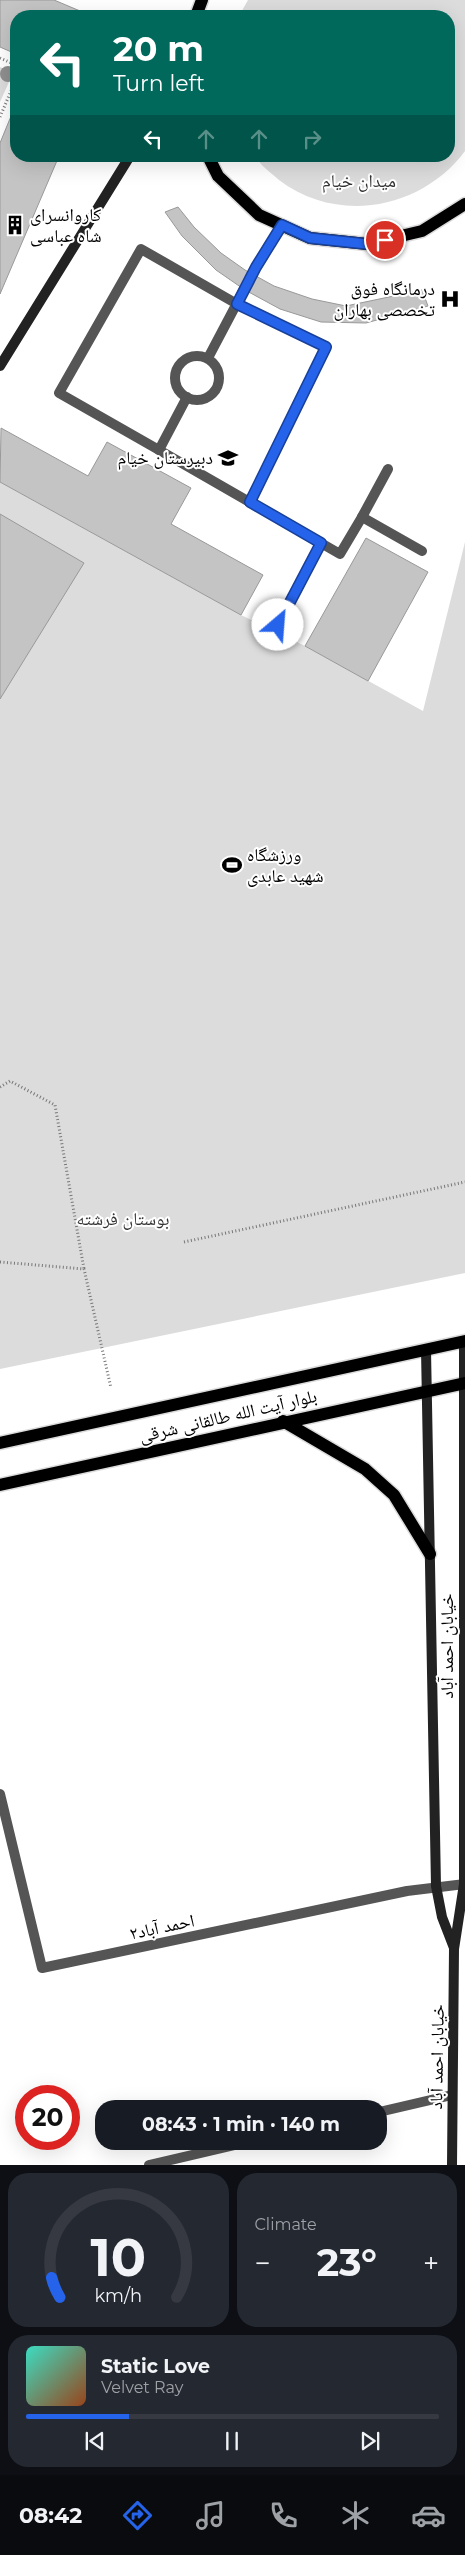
<!DOCTYPE html>
<html lang="en">
<head>
<meta charset="utf-8">
<style>
	:root { --surface:#171b24; --page:#242831; --text:#f1f3f6; --muted:#9ea1a6; --line:#363941; --accent:#2563eb }
	body { margin:0; font-family:Montserrat,"Noto Naskh Arabic",sans-serif; background:var(--page); color:var(--text); height:100vh; display:flex; flex-direction:column; font-size:19px; white-space:nowrap }
	* { box-sizing:border-box; margin:0 }
	p { font-size:16px; color:var(--muted) }
	.icon { flex:none; width:28px; height:28px; fill:none; stroke:currentColor; stroke-width:2; stroke-linecap:round; stroke-linejoin:round }
	.map { position:relative; height:2165px; overflow:hidden }
	.panel { display:flex; flex-direction:column; gap:8px; padding:8px; background:#0d0f14; flex:1 }
	.panel>* { flex:none }
	.banner { position:absolute; left:10px; top:10px; width:445px; height:152px; border-radius:20px; box-shadow:0 5px 20px #0002; background:#00695c; color:#fff; overflow:hidden }
	.speed { position:absolute; left:15px; top:2085px; display:flex; gap:10px; font-size:25px; font-weight:700; text-align:center }
	.speed>* { display:grid; place-content:center; width:65px; height:65px; border-radius:50%; background:var(--surface); box-shadow:0 5px 20px #0002; line-height:1 }
	.speed .limit { border:8px solid #d22; background:#fff; color:#111 }
	.pin { position:absolute; display:grid; place-items:center; width:42px; height:42px; color:#fff; margin:-21px; border:2px solid #fff; border-radius:50%; box-shadow:0 1px 5px #0007 }
	.me { position:absolute; width:55px; margin:-28px; rotate:27deg; stroke-linejoin:round; filter:drop-shadow(0 0 4px #0008) }
	.turn { display:flex; align-items:center; gap:18px; height:105px; padding:0 20px; font-size:22px }
	.turn .icon { width:65px; height:65px; stroke-width:2.5 }
	.turn b { display:block; font-size:35px; line-height:42px }
	.lanes { display:flex; align-items:center; height:48px; padding:0 20px; background:#0003; justify-content:center; gap:25px; direction:ltr }
	.lanes .off { opacity:.35 }
	.big { font-size:38px; font-weight:700; line-height:1.1 }
	.panel .card { flex:1; display:flex; flex-direction:column; justify-content:center; gap:8px; min-width:0; padding:0 18px; border-radius:20px; background:var(--page) }
	.panel .dial { align-items:center; gap:0 }
	.dial svg { height:130px; overflow:visible; fill:none; stroke:var(--line); stroke-width:7; stroke-linecap:round; text-anchor:middle }
	.dial text { fill:var(--text); stroke:none }
	.song { display:flex; align-items:center; gap:15px }
	.cover { width:60px; height:60px; border-radius:8px; background:linear-gradient(135deg,hsl(170 70% 55%),hsl(20 70% 35%)) }
	.played { height:5px; border-radius:2px; background:linear-gradient(90deg,var(--accent) 25%,var(--line) 25%) }
	.keys { display:flex; justify-content:space-around; direction:ltr }
	.heat { display:flex; justify-content:space-between; align-items:center; font-size:28px; direction:ltr }
	.panel .tiles { flex:1; display:grid; gap:8px; grid-template-columns:1fr 1fr }
	.card:last-child { grid-column:span 2 }
	.trip { position:absolute; left:95px; top:2100px; width:292px; height:50px; border-radius:20px; background:var(--surface); box-shadow:0 5px 20px #0002; font-weight:700; line-height:50px; text-align:center }
	.tab-bar { display:flex; height:80px; justify-content:space-around; align-items:center; background:#090b0e; color:var(--muted) }
	.tab-bar .icon { width:35px; height:35px }
	.tab-bar .current { color:var(--accent) }
	.tab-bar b { font-size:22px; color:var(--text) }
	.map>svg:first-child { display:block }
	.green { fill:#dcdcdc }
	.building { fill:#c4c4c4; stroke:#999 }
	.lines { fill:none; stroke-linecap:round; stroke-linejoin:round }
	.primary-casing { stroke:#dbdbdb; stroke-width:15 }
	.path { stroke:#777; stroke-width:3; stroke-dasharray:1 2.5; stroke-linecap:butt }
	.lane { stroke:#555; stroke-width:10 }
	.street { stroke:#555; stroke-width:10 }
	.secondary { stroke:#222; stroke-width:10 }
	.primary { stroke:#000; stroke-width:12 }
	.tree { fill:#8f8f8f }
	.route-casing { stroke:#184099; stroke-width:12 }
	.route { stroke:#2563eb; stroke-width:9 }
	.labels { text-anchor:middle; stroke-width:4; stroke-linejoin:round; paint-order:stroke }
	.park-label { font-size:18px; fill:#333; stroke:#fff }
	.poi-label { font-size:18px; fill:#000; stroke:#fff; text-anchor:start }
	.street-label { font-size:18px; fill:#000; stroke:#fff }
</style>
</head>
<body>
<div class="map">
<svg width="465" height="2165" viewBox="0 0 465 2165">
	<rect width="100%" height="100%" fill="#fff"/>
	<g class="green">
		<path d="M 248,0 L 465,0 L 465,151 C 422,209 338,225 279,180 C 270,172 261,166 255,156 L 449,156 L 449,16 L 239,16 Z"/>
		<path d="M 0,67 L 13,73 L 0,102 Z"/>
		<path d="M 0,482 L 241,615 L 305,646 L 423,711 L 465,542 L 465,1273 L 0,1369 Z"/>
	</g>
	<g class="building">
		<path d="M 0,0 L 54,0 L 92,16 L 16,16 L 16,54 L 0,47 Z"/>
		<path d="M 16,104 L 16,156 L 59,156 L 0,294 L 0,143 Z"/>
		<path d="M 178,207 L 194,227 L 221,253 L 245,270 L 274,286 L 312,299 L 346,306 L 422,290 L 428,306 L 366,323 L 321,322 L 280,309 L 245,290 L 216,270 L 182,236 L 165,212 Z"/>
		<path d="M 1,428 L 88,476 L 107,442 L 191,488 L 171,524 L 263,575 L 241,615 L 0,482 Z"/>
		<path d="M 0,514 L 84,563 L 0,699 Z"/>
		<path d="M 366,538 L 428,572 L 368,681 L 305,646 Z"/>
	</g>
	<g class="lines">
		<defs>
			<g id="primary">
				<path d="M 196,16 L 202,0"/>
				<path d="M 208,156 L 218,176 L 259,215 L 310,238 L 367,244 L 422,231 L 465,204"/>
				<path d="M 283,1421 L 365,1469 L 394,1495 L 430,1554"/>
				<path d="M 0,1443 L 465,1341"/>
				<path d="M 0,1485 L 465,1383"/>
			</g>
		</defs>
		<use href="#primary" class="primary-casing"/>
		<g class="path">
			<path d="M 0,58 L 16,65"/>
			<path d="M 0,117 L 16,79"/>
			<path d="M 0,1087 L 10,1081 L 55,1105 L 84,1269"/>
			<path d="M 184,1242 L 465,1182"/>
			<path d="M 0,1262 L 84,1269 L 111,1388"/>
		</g>
		<g class="lane">
			<circle cx="197" cy="378" r="22"/>
			<path d="M 208,358 L 256,267 L 282,225"/>
			<path d="M 187,397 L 159,450 L 340,554 L 362,517 L 422,551"/>
			<path d="M 159,450 L 59,393 L 141,249 L 237,304 L 326,347 L 250,502"/>
			<path d="M 362,517 L 388,469"/>
			<path d="M 278,625 L 321,543"/>
		</g>
		<g class="street">
			<path d="M 0,1794 L 42,1968 L 407,1891 L 465,1884"/>
			<path d="M 379,2112 L 452,2095"/>
			<path d="M 149,2165 L 252,2141"/>
		</g>
		<g class="secondary">
			<path d="M 0,366 L 130,156"/>
			<path d="M 426,1350 L 436,1886 L 442,1917 L 454,1948"/>
			<path d="M 452,2165 L 454,1949 L 464,1884 L 464,1341"/>
		</g>
		<use href="#primary" class="primary"/>
	</g>
	<circle class="tree" cx="8" cy="74" r="8"/>
	<g class="lines">
		<defs>
			<path id="route" d="M 278,625 L 321,543 L 250,502 L 326,347 L 237,304 L 256,267 L 282,225 L 310,238 L 367,244 L 385,240"/>
		</defs>
		<use href="#route" class="route-casing"/>
		<use href="#route" class="route"/>
	</g>
	<defs>
		<symbol id="building-bare" viewBox="-9 -9 18 18"><path d="M-4-6H4V6H1V3H-1V6H-4ZM-2.5-4.3h1.7v1.8h-1.7ZM.8-4.3h1.7v1.8H.8ZM-2.5-1h1.7V.8h-1.7ZM.8-1h1.7V.8H.8Z" fill="#000" stroke="#fff" stroke-width="2.5" paint-order="stroke"/></symbol>
		<symbol id="hospital-bare" viewBox="-9 -9 18 18"><path d="M-5-5h3v3.5h4V-5h3V5h-3V1.5h-4V5h-3Z" fill="#000" stroke="#fff" stroke-width="2.5" paint-order="stroke"/></symbol>
		<symbol id="school-bare" viewBox="-9 -9 18 18"><path d="M0-5L7-2L0 1L-7-2ZM-4 1L0 2.5L4 1V4Q0 6-4 4Z" fill="#000" stroke="#fff" stroke-width="2.5" paint-order="stroke"/></symbol>
		<symbol id="stadium-bare" viewBox="-9 -9 18 18"><path d="M0-5a6.5 5 0 1 0 0 10a6.5 5 0 1 0 0-10ZM-3.5-1.8h7v3.6h-7Z" fill="#000" stroke="#fff" stroke-width="2.5" paint-order="stroke"/></symbol>
	</defs>
	<g fill-rule="evenodd">
		<use href="#building-bare" x="1" y="211" width="28" height="28"/>
		<use href="#hospital-bare" x="436" y="285" width="28" height="28"/>
		<use href="#school-bare" x="214" y="444" width="28" height="28"/>
		<use href="#stadium-bare" x="218" y="851" width="28" height="28"/>
	</g>
	<g class="labels">
		<g class="park-label">
			<text x="359" y="187">میدان خیام</text>
			<text x="123" y="1225">بوستان فرشته</text>
		</g>
		<g class="poi-label">
			<text x="30" y="221">کاروانسرای<tspan x="30" dy="21">شاه عباسی</tspan></text>
			<text x="435" y="295" text-anchor="end">درمانگاه فوق<tspan x="435" dy="21">تخصصی بهاران</tspan></text>
			<text x="213" y="464" text-anchor="end">دبیرستان خیام</text>
			<text x="247" y="861">ورزشگاه<tspan x="247" dy="21">شهید عابدی</tspan></text>
		</g>
		<g class="street-label">
			<text transform="translate(228 1416) rotate(-13)" y="6">بلوار آیت الله طالقانی شرقی</text>
			<text transform="translate(447 1646) rotate(-90)" y="6">خیابان احمد آباد</text>
			<text transform="translate(162 1927) rotate(-12)" y="6">احمد آباد۲</text>
			<text transform="translate(437 2057) rotate(-89)" y="6">خیابان احمد آباد</text>
		</g>
	</g>
</svg>
<div class="speed"><div class="limit">20</div></div>
<div class="pin" style="left:385px;top:240px;background:#d93025"><svg class="icon" aria-label="arrive" viewBox="0 0 24 24"><path d="M6 21V4h12l-3 4 3 4H6"/></svg></div>
<svg class="me" style="left:278px;top:625px" viewBox="-20 -20 40 40"><circle r="19" fill="#fff"/><path d="M0-13L10 11 0 6-10 11z" fill="#2563eb"/></svg>
<div class="trip">08:43 · 1 min · 140 m</div>
<div class="banner">
<div class="turn"><svg class="icon" aria-label="left" viewBox="0 0 24 24"><path d="M17 20v-9H6M10 6l-5 5 5 5"/></svg><div><b>20 m</b>Turn left</div></div>
<div class="lanes"><svg class="icon" aria-label="left" viewBox="0 0 24 24"><path d="M17 20v-9H6M10 6l-5 5 5 5"/></svg><svg class="icon off" aria-label="ahead" viewBox="0 0 24 24"><path d="M12 20V5M6 11l6-6 6 6"/></svg><svg class="icon off" aria-label="ahead" viewBox="0 0 24 24"><path d="M12 20V5M6 11l6-6 6 6"/></svg><svg class="icon off" aria-label="right" viewBox="0 0 24 24"><path d="M7 20v-9h11M14 6l5 5-5 5"/></svg></div>
</div>
</div>
<section class="panel">
<div class="tiles">
<div class="card dial"><svg viewBox="0 0 100 80">
<path d="M14 69A42 42 0 1 1 86 69"/>
<path d="M14 69A42 42 0 0 1 9 57" stroke="#2563eb"/>
<text x="50" y="56" font-size="32" font-weight="700">10</text>
<text x="50" y="72" font-size="11">km/h</text>
</svg></div>
<div class="card"><p>Climate</p>
<div class="heat"><a>−</a><b class="big">23°</b><a>+</a></div>
</div>
<div class="card">
<div class="song"><i class="cover"></i><div><b>Static Love</b><p>Velvet Ray</p></div></div>
<div class="played"></div>
<div class="keys"><svg class="icon" aria-label="previous" viewBox="0 0 24 24"><path d="M18 5L8 12l10 7zM5 5v14"/></svg><svg class="icon" aria-label="pause" viewBox="0 0 24 24"><path d="M8 5v14M16 5v14"/></svg><svg class="icon" aria-label="next" viewBox="0 0 24 24"><path d="M6 5l10 7-10 7zM19 5v14"/></svg></div>
</div>
</div>
</section>
<nav class="tab-bar">
<b>08:42</b>
<svg class="icon current" aria-label="directions" viewBox="0 0 24 24"><path d="M12 3l9 9-9 9-9-9zM9 14v-3h6M13 9l2 2-2 2"/></svg>
<svg class="icon" aria-label="music" viewBox="0 0 24 24"><path d="M9 18V5l10-2v13"/><circle cx="6" cy="18" r="3"/><circle cx="16" cy="16" r="3"/></svg>
<svg class="icon" aria-label="phone" viewBox="0 0 24 24"><path d="M5 4h4l2 5-3 2q2 4 5 5l2-3 5 2v4C11 20 4 13 5 4z"/></svg>
<svg class="icon" aria-label="climate" viewBox="0 0 24 24"><path d="M12 3v18M4 7l16 10M4 17L20 7"/></svg>
<svg class="icon" aria-label="car" viewBox="0 0 24 24"><path d="M5 17H2v-5l4-1 3-4h7l3 4 3 1v5h-3M9 17h6M6 11h13"/><circle cx="7" cy="17" r="2"/><circle cx="17" cy="17" r="2"/></svg>
</nav>
</body>
</html>
